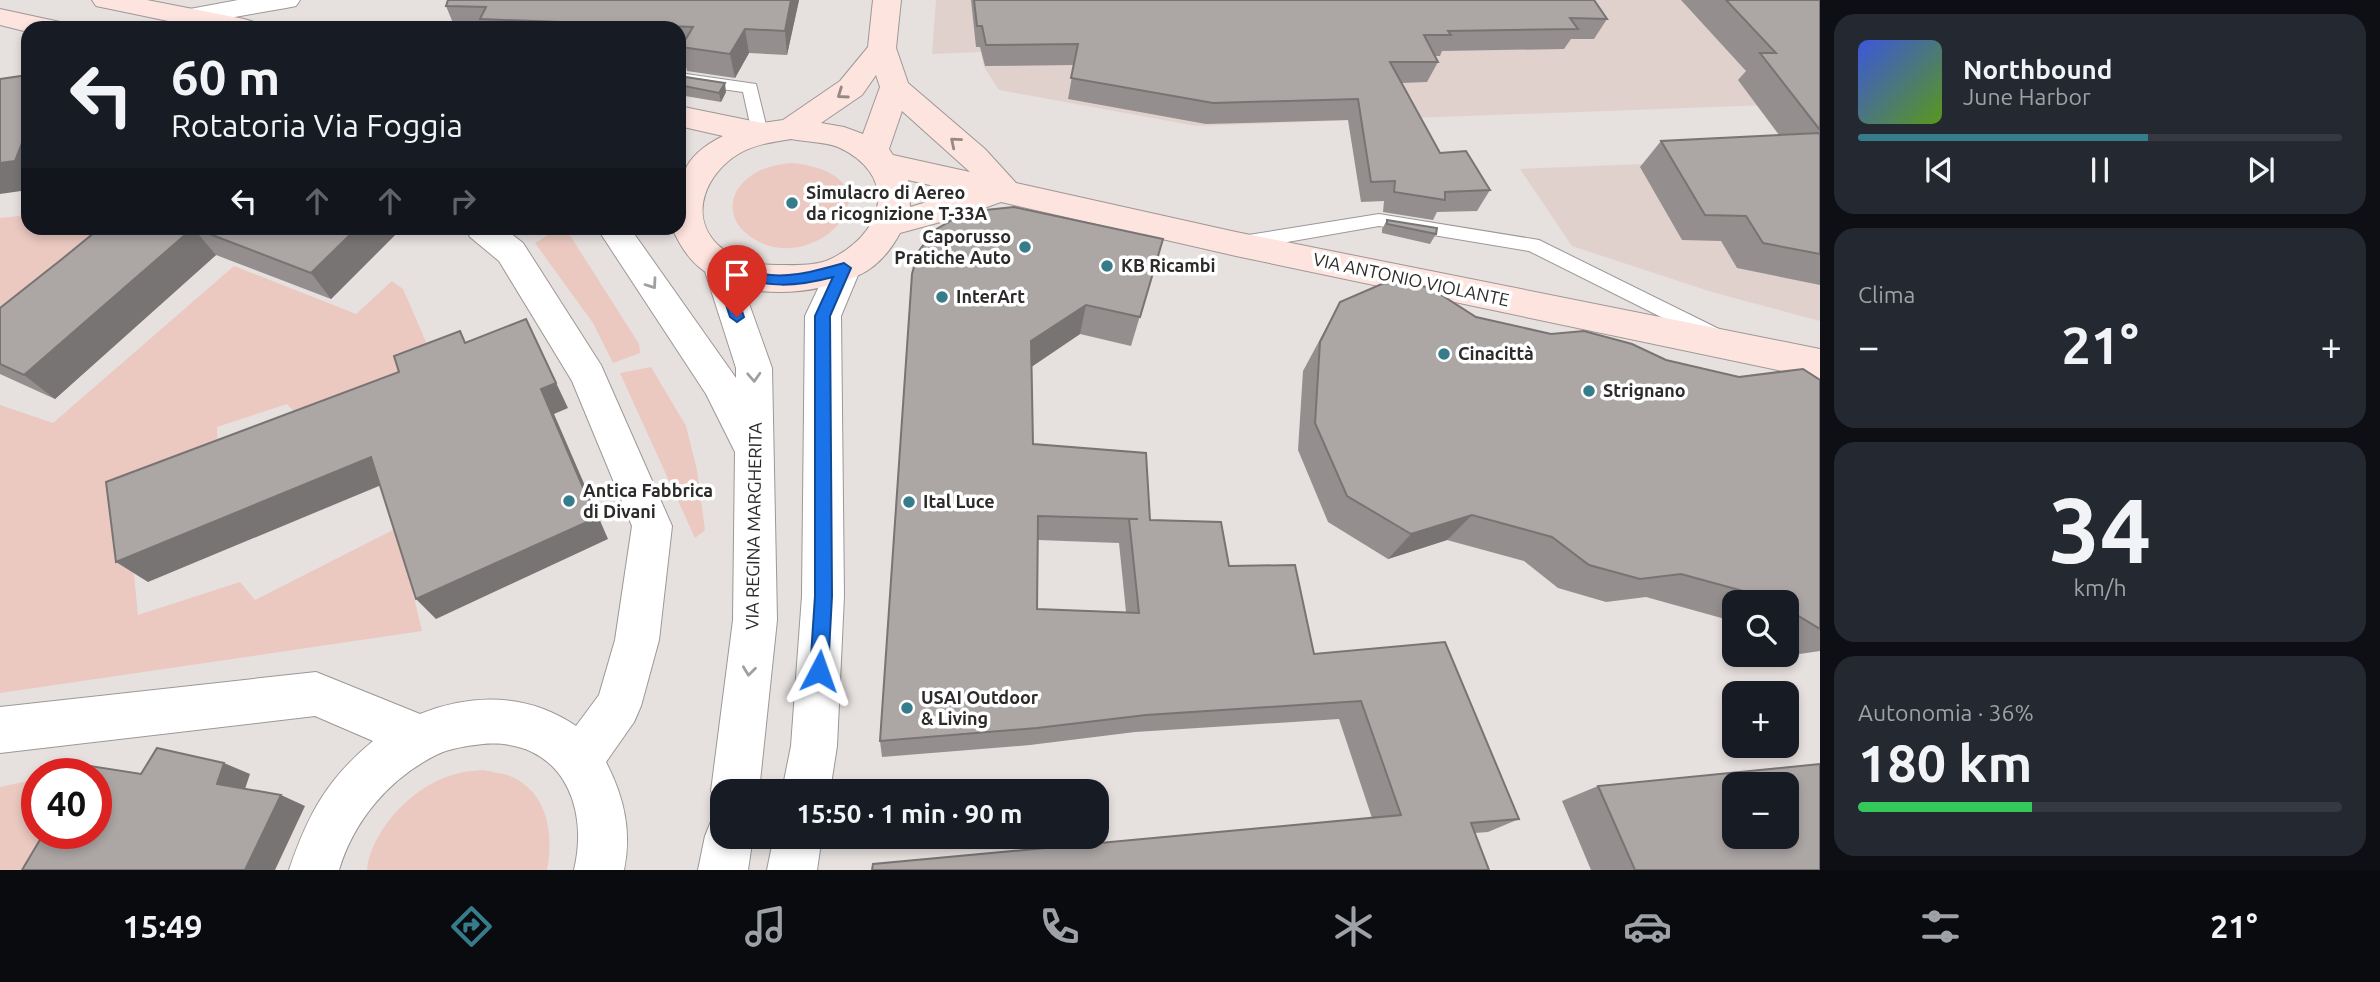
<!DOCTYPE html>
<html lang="it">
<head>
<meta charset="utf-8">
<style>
	:root { --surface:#171b24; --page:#242831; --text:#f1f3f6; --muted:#9ea1a6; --line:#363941; --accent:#377c8a }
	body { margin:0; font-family:Ubuntu,sans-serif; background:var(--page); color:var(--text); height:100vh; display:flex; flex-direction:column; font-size:26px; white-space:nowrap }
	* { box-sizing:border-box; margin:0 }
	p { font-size:23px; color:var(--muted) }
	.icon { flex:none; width:38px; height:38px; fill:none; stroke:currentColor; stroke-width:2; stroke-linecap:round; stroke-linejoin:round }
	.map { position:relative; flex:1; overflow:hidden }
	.drawer { display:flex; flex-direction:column; gap:14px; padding:14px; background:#0d0f14; width:560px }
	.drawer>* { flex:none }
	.top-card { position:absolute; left:21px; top:21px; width:665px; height:214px; border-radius:21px; box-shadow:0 4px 10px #0003; background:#171b24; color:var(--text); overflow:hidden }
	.buttons { position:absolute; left:1722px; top:590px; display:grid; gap:14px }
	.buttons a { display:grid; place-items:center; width:77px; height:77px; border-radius:14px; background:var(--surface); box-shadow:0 4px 10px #0003; font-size:35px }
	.speed { position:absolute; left:21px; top:758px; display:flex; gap:14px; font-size:35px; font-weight:700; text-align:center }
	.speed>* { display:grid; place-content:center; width:91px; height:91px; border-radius:50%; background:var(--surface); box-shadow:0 4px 10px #0003; line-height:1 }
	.speed .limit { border:10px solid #d22; background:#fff; color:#111 }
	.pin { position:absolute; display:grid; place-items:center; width:60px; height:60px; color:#fff; margin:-72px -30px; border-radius:50% 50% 50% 0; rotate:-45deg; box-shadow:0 0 7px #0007 }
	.pin .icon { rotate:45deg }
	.me { position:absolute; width:77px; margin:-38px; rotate:4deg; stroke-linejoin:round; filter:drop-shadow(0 0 5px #0008) }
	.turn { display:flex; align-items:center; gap:24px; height:147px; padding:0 35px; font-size:32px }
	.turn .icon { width:91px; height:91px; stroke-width:2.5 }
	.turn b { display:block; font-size:49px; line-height:60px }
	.lanes { display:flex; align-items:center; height:66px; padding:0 35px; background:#0003; justify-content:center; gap:35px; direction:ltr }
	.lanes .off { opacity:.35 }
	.big { font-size:52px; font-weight:700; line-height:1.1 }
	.drawer .card { flex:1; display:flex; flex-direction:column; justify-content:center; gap:10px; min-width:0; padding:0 24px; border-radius:21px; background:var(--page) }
	.drawer .dial { align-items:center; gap:0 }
	.dial b { font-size:91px; line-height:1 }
	.song { display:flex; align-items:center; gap:21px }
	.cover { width:84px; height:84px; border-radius:10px; background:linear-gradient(135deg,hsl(230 70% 55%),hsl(90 70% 35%)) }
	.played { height:7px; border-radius:4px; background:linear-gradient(90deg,var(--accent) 60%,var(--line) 60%) }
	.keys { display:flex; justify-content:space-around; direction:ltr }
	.heat { display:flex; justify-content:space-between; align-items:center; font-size:38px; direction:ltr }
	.charge { height:10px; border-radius:5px; background:linear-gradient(90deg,#34c759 36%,var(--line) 0) }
	.trip { position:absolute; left:710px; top:779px; width:399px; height:70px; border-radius:21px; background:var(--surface); box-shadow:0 4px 10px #0003; font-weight:700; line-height:70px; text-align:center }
	.tabs { display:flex; height:112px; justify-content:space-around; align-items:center; background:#090b0e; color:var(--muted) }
	.tabs .icon { width:49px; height:49px }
	.tabs .selected { color:var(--accent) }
	.tabs b { font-size:32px; color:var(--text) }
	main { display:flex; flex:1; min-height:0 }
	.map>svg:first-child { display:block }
	.built { fill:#e0d1cd }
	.green { fill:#ebc9c1 }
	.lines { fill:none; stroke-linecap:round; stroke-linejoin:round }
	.service-casing { stroke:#9d9796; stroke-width:2 }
	.minor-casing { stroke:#9d9796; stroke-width:2 }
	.tertiary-casing { stroke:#9d9796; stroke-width:2 }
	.secondary-casing { stroke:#9d9796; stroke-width:2 }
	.service { fill:#fff; fill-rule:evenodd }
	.minor { fill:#fff; fill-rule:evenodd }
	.tertiary { fill:#fff; fill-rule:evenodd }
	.secondary { fill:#fee4de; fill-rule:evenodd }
	.wall { fill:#948f8e; fill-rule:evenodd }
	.shaded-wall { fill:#787474 }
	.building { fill:#aca6a5; stroke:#787474; stroke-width:2; fill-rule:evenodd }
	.oneway { stroke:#968884 }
	.oneway2 { stroke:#a0a09f }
	.route { fill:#1a73e8; stroke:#114b97; stroke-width:2 }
	.poi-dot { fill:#377c8a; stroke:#fff; stroke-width:2.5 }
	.labels { text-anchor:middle; stroke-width:7; stroke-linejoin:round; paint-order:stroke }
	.poi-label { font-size:18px; font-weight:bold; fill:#2d2b2a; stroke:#fff; text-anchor:start }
	.street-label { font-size:18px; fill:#2d2b2a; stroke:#fff }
</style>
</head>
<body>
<main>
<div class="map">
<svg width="1820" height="870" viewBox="0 0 1820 870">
	<rect width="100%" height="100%" fill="#e6e0de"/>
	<g class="built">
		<path d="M 936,0 L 1820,0 L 1820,103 L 1196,126 L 999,90 L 984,67 L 981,52 L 932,54 Z"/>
		<path d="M 1820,157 L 1820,321 L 1712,292 L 1572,246 L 1520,169 Z"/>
	</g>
	<g class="green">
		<path d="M 793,163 C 908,176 819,279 754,239 C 724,221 726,189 757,172 C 768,166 781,164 793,163 Z"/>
		<path d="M 28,215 L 28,228 L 136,228 L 0,347 L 0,218 Z"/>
		<path d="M 560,228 L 564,228 L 571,237 L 639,344 L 640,353 L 613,363 L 593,323 L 535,243 Z"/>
		<path d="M 234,266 L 356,314 L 392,281 L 403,289 L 433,358 L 304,423 L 287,404 L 217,427 L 218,454 L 126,495 L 138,615 L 240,582 L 255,600 L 397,528 L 422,631 L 0,693 L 0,405 L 53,423 Z"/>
		<path d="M 651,367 L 686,426 L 697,470 L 705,530 L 695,538 L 620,373 Z"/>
		<path d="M 483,770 C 491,772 502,773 510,776 C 548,792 554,834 547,870 L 367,870 C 372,828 415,784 456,774 C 464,771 474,771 483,770 Z"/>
		<path d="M 37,779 L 37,833 L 54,833 L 35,870 L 0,870 L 0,787 Z"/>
	</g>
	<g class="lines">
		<defs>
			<g id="service">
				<path d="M 679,73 L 756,84 L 768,133 L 766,137 L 754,137 L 752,133 L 743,92 L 679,83 Z"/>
				<path d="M 1379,214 L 1539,240 L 1723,331 L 1726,336 L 1723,341 L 1716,344 L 1709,341 L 1529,251 L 1379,226 L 1242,250 L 1236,248 L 1233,243 L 1236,238 L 1242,236 Z"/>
			</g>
			<path id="minor" d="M 466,228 L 504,228 L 523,243 L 601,365 L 672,526 L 659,640 L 641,706 L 634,722 L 606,762 C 624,797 632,831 624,870 L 574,870 C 590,803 559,738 483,744 C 466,746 451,748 436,755 C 389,779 354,820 339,870 L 289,870 C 308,814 327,779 373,741 L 315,716 L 0,753 L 0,707 L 316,672 L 420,714 C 472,693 528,693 576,726 L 599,695 L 615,640 L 632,526 L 572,381 L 499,261 L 470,237 Z"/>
			<g id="tertiary">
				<path d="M 238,0 L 300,0 L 296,6 L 286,8 L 189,25 L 179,23 L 175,17 L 179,11 Z"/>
				<path d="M 597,228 L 630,228 L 736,378 L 736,368 L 703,265 L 708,256 L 720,252 L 732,256 L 772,368 L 777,620 L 759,791 L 723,791 L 723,810 L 718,808 L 711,791 L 733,620 L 735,452 L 706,394 Z"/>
				<path d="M 844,255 L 856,259 L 861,268 L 841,316 L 844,596 L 837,746 L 830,791 L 782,791 L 791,746 L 802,596 L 805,316 L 832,259 Z"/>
				<path d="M 723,814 L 723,836 L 753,836 L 748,870 L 698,870 L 705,836 L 712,819 Z"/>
				<path d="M 774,836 L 822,836 L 817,870 L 767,870 Z"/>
			</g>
			<g id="secondary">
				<path d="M 92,0 L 147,0 L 244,19 L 254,22 L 258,28 L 202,28 L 96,6 Z"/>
				<path d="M 873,0 L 901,0 L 896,48 L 908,83 L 985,149 L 1016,183 L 1236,232 L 1820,349 L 1820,379 L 1236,256 L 1001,202 L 959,217 L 900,233 C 891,250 877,267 859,275 C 814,296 740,302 699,267 C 686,256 679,243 672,228 L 679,228 C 679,182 677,159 723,136 L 679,126 L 679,106 L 762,123 L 783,120 L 840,81 L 868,47 ZM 876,75 L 880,87 L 863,134 L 844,127 L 821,123 L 862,95 ZM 902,111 L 970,172 L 893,155 L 889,149 ZM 791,139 C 806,142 825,142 838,147 C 895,173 888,226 838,255 C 820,267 797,265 777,265 C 754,265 735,261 718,245 C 687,215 707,172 740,153 C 756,144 773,142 791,139 ZM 908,180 L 960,192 L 910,207 Z"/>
				<path d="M 0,9 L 60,22 L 64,28 L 28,28 L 28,32 L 0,25 Z"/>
			</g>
		</defs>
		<use href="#service" class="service-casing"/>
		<use href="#minor" class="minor-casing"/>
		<use href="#tertiary" class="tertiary-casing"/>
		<use href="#secondary" class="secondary-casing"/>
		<use href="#service" class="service"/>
		<use href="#minor" class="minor"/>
		<use href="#tertiary" class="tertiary"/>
		<use href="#secondary" class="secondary"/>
	</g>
	<g class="wall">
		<path d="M 448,0 L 799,0 L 787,55 L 749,53 L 735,78 L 687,71 L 682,51 L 679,51 L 679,28 L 455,28 L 446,6 Z"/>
		<path d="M 971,0 L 1594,0 L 1607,19 L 1594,39 L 1571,39 L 1564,49 L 1442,51 L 1440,56 L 1435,56 L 1438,62 L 1427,82 L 1401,83 L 1440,153 L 1490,190 L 1477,211 L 1437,212 L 1433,220 L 1383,212 L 1384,201 L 1361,202 L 1348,120 L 1206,124 L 1068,99 L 1074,65 L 985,66 L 980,47 L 976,47 Z"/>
		<path d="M 1681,0 L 1820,0 L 1820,285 L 1737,268 L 1721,241 L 1682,240 L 1640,167 L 1661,141 L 1779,135 L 1738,80 L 1746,71 Z"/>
		<path d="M 679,76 L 726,92 L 721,102 L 679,95 Z"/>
		<path d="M 1387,220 L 1436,234 L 1430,244 L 1382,233 L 1382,229 Z"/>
		<path d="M 100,228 L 402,228 L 331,299 L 216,255 L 55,399 L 0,374 L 0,308 L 62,259 Z"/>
		<path d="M 1163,239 L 1131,346 L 1080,334 L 1032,366 L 1033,444 L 1150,520 L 1229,566 L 1314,654 L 1519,819 L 1488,832 L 1475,833 L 1372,818 L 1339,719 L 1135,732 L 1030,745 L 882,757 L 880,741 L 912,274 ZM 1038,540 L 1119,543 L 1126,612 L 1037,609 Z"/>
		<path d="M 1340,302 L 1476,317 L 1739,377 L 1820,380 L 1820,651 L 1786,656 L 1784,654 L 1787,654 L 1787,602 L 1734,602 L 1734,624 L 1725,619 L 1646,597 L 1606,602 L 1558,588 L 1524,561 L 1447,540 L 1388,559 L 1328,522 L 1298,450 L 1303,371 Z"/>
		<path d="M 1598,786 L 1820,870 L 1591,870 L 1562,801 Z"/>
	</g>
	<g class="shaded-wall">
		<path d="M 791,0 L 799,0 L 787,55 L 785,31 Z"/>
		<path d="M 745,29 L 749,53 L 735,78 L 730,54 Z"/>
		<path d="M 725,83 L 726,92 L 721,102 L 719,93 Z"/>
		<path d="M 28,127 L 28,190 L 0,194 L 0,163 Z"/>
		<path d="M 193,228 L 216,255 L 55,399 L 24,375 Z"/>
		<path d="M 357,228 L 402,228 L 331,299 L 311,273 Z"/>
		<path d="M 1086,305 L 1080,334 L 1027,370 L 1031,341 Z"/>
		<path d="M 526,319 L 568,408 L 554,414 L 608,539 L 436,619 L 416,599 L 541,389 Z"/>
		<path d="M 371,457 L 391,481 L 148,582 L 116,562 Z"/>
		<path d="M 1472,515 L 1447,540 L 1388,559 L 1411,534 Z"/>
		<path d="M 224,763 L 250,774 L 243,795 L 217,784 Z"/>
		<path d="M 281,795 L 305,806 L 275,870 L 245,870 Z"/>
	</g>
	<g class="building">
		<path d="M 448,0 L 791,0 L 785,31 L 745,29 L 730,54 L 681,47 L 693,27 L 480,19 L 486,7 L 446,6 Z"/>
		<path d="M 974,0 L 1594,0 L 1607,19 L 1570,18 L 1578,29 L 1448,31 L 1451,35 L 1424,35 L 1438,62 L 1390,62 L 1440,153 L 1466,151 L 1490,190 L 1445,192 L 1445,200 L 1394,192 L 1395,181 L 1371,182 L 1358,99 L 1213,103 L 1071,78 L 1078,44 L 986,45 L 982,26 L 977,26 Z"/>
		<path d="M 1726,0 L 1820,0 L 1820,130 L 1760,53 L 1776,53 Z"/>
		<path d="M 28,75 L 28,127 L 15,161 L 0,163 L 0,79 Z"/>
		<path d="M 679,76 L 725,83 L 719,93 L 679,85 Z"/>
		<path d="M 1820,133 L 1820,254 L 1763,243 L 1746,216 L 1705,215 L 1661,141 Z"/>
		<path d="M 1014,207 L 1163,239 L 1140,317 L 1086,305 L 1031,341 L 1033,444 L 1146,453 L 1150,520 L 1221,522 L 1229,566 L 1295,565 L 1314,654 L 1445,642 L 1519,819 L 1471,823 L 1489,870 L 872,870 L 873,864 L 1401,815 L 1361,701 L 1146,715 L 1037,728 L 880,741 L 912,274 L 918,252 L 935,230 L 966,212 ZM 1038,516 L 1138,519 L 1129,519 L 1139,613 L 1037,609 Z"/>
		<path d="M 1387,220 L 1437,228 L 1436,234 L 1387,224 Z"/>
		<path d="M 100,228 L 193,228 L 24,375 L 0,364 L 0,308 L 62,259 Z"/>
		<path d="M 194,228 L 357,228 L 311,273 Z"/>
		<path d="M 1384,283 L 1429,287 L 1476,317 L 1551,334 L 1584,331 L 1632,344 L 1666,360 L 1739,377 L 1803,369 L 1820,380 L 1820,629 L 1787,609 L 1787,602 L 1774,602 L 1765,597 L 1681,574 L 1640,579 L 1589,565 L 1552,537 L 1472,515 L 1411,534 L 1347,496 L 1315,423 L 1320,342 L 1340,302 Z"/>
		<path d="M 526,319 L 556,383 L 541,389 L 596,518 L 416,599 L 371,457 L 116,562 L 106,482 L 399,372 L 394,356 L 460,331 L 465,343 Z"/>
		<path d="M 157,748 L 224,763 L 217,784 L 281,795 L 245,870 L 22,870 L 44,833 L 96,833 L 96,774 L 79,774 L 84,765 L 141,774 Z"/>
		<path d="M 1820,764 L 1820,870 L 1635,870 L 1598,786 ZM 1734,784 L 1787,784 L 1787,836 L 1734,836 Z"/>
	</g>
	<defs><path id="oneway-chevron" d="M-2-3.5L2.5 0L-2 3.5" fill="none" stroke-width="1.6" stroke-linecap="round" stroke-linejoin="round" transform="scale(1.75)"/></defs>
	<g class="oneway">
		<use href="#oneway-chevron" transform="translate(842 94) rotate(145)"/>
		<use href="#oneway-chevron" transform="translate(955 142) rotate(-140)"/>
	</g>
	<g class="oneway2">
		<use href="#oneway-chevron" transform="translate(652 284) rotate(55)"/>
		<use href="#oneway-chevron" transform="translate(754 377) rotate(87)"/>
		<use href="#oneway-chevron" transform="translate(749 671) rotate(97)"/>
	</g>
	<path class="route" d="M 720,260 C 732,264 744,270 757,273 C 787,280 815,271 844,263 L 851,268 L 830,316 L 832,596 L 828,671 L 825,677 L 819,680 L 812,677 L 810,671 L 815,596 L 815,316 L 833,277 C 796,287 767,288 730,275 L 744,317 L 737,322 L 730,317 L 713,265 Z"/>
	<g class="poi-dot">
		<circle cx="792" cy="203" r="7"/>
		<circle cx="1025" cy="247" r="7"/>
		<circle cx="1107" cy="266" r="7"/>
		<circle cx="942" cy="297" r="7"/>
		<circle cx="1444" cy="354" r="7"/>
		<circle cx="1589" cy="391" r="7"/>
		<circle cx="569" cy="501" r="7"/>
		<circle cx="909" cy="502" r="7"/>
		<circle cx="907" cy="708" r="7"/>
	</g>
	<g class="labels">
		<g class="poi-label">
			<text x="806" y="199">Simulacro di Aereo<tspan x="806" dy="21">da ricognizione T-33A</tspan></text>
			<text x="1011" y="243" text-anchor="end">Caporusso<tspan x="1011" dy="21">Pratiche Auto</tspan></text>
			<text x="1121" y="272">KB Ricambi</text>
			<text x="956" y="303">InterArt</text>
			<text x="1458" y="360">Cinacittà</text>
			<text x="1603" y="397">Strignano</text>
			<text x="583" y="497">Antica Fabbrica<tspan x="583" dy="21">di Divani</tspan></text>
			<text x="923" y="508">Ital Luce</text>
			<text x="921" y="704">USAI Outdoor<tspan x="921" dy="21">&amp; Living</tspan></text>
		</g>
		<g class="street-label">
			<text transform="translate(1411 280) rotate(12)" y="6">VIA ANTONIO VIOLANTE</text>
			<text transform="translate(754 526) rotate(-89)" y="6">VIA REGINA MARGHERITA</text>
		</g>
	</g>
</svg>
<div class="buttons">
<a><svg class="icon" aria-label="search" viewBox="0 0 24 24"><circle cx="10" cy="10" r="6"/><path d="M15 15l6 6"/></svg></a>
<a>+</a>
<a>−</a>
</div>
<div class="speed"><div class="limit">40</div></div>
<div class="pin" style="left:737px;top:317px;background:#d93025"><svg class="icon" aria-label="arrive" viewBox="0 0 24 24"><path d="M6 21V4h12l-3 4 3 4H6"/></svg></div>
<svg class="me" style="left:819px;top:671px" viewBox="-20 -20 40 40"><path d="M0-17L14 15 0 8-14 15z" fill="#1a73e8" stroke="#fff" stroke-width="4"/></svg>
<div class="trip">15:50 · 1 min · 90 m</div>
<div class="top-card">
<div class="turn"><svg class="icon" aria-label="left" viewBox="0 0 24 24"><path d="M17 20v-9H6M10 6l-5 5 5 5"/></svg><div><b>60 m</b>Rotatoria Via Foggia</div></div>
<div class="lanes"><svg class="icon" aria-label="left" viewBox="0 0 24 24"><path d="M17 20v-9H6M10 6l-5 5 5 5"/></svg><svg class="icon off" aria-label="ahead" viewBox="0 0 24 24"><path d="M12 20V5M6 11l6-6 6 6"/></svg><svg class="icon off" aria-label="ahead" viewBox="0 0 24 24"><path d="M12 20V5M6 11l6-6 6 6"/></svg><svg class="icon off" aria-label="right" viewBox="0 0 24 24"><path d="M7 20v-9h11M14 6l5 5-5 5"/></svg></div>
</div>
</div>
<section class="drawer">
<div class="card">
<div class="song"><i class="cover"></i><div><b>Northbound</b><p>June Harbor</p></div></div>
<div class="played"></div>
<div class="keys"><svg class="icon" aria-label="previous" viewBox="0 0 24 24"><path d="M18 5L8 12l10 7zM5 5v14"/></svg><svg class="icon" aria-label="pause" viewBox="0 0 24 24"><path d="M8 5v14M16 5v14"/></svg><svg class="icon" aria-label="next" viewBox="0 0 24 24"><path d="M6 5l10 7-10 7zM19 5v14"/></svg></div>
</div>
<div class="card"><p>Clima</p>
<div class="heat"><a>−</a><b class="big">21°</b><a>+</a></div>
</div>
<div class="card dial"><b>34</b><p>km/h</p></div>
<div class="card"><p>Autonomia · 36%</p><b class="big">180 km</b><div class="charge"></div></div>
</section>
</main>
<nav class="tabs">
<b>15:49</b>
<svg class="icon selected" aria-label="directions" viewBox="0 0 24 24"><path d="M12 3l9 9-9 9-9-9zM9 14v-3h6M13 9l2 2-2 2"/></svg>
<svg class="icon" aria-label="music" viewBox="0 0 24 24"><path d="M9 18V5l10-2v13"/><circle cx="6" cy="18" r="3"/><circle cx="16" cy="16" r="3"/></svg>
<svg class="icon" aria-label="phone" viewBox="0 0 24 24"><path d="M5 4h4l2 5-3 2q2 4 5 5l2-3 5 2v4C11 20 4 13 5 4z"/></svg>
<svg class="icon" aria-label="climate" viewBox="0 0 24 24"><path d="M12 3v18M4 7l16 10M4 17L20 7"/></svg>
<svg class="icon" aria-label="car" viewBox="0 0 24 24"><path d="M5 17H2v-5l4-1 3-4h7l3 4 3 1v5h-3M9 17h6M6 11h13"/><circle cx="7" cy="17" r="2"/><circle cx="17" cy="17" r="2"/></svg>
<svg class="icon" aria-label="filters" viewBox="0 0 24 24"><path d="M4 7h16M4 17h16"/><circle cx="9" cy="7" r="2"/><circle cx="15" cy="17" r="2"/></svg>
<b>21°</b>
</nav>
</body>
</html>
